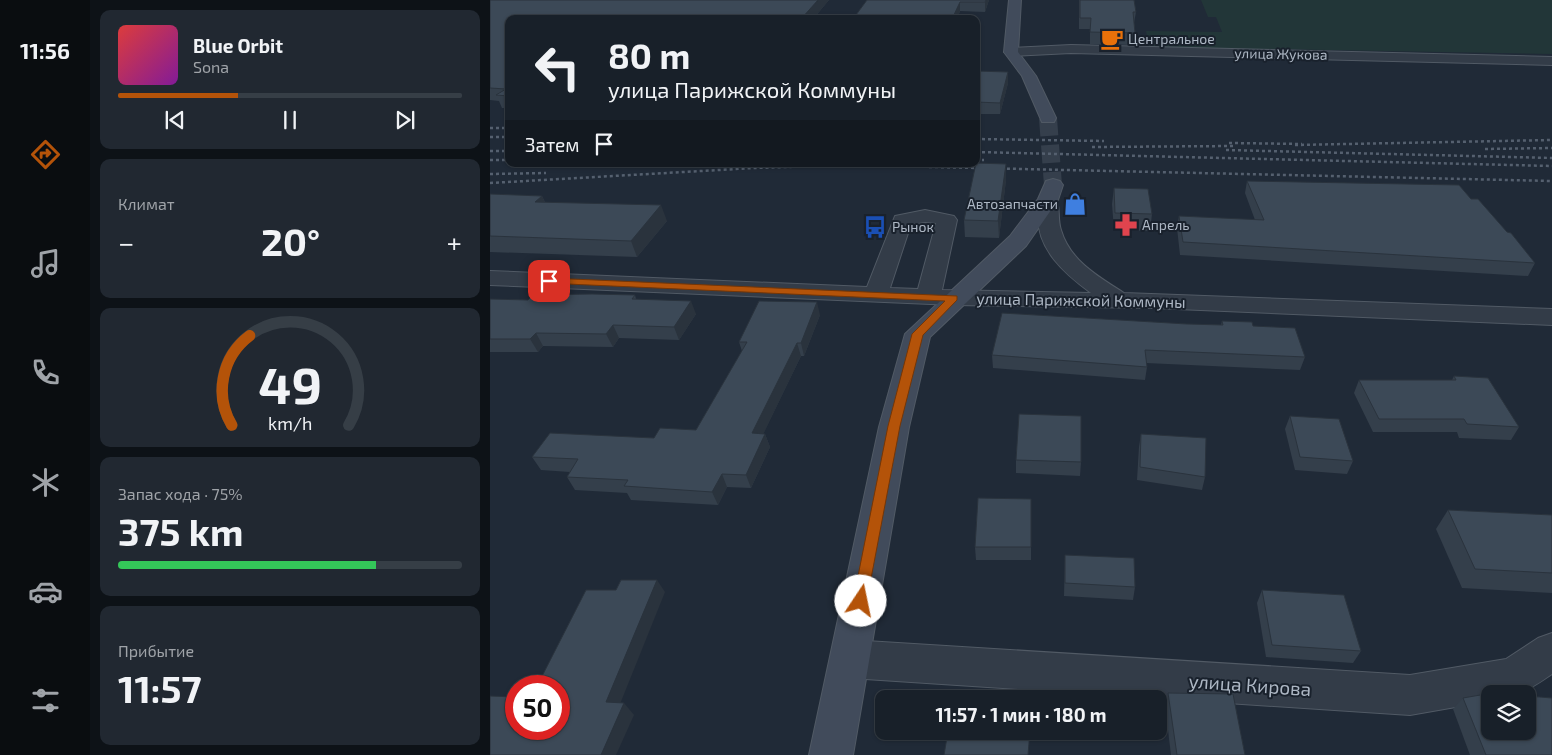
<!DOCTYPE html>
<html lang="ru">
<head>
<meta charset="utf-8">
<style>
	:root { --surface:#182029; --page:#212831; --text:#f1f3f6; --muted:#9fa3a8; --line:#363e46; --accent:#b45309 }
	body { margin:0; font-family:"Exo 2",sans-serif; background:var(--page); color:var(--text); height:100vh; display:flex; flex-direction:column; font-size:19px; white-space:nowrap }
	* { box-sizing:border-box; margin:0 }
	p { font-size:16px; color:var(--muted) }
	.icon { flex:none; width:28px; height:28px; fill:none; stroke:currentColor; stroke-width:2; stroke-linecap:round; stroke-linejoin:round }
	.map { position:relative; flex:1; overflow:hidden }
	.sheet { display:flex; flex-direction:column; gap:10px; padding:10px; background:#0d1217; width:400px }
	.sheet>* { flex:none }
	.hud { position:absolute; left:15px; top:15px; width:475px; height:152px; border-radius:10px; box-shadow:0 1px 4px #0004,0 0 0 1px var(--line); background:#182029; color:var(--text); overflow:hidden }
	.buttons { position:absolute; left:991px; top:685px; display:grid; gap:10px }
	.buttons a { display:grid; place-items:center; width:55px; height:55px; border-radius:10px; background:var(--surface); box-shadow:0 1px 4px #0004,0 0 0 1px var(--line); font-size:25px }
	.speed { position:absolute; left:15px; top:675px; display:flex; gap:10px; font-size:25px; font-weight:700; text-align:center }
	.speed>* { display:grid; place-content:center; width:65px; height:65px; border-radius:50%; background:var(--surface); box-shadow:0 1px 4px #0004,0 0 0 1px var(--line); line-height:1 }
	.speed .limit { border:8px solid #d22; background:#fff; color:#111 }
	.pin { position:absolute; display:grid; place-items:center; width:42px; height:42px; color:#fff; margin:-21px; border-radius:10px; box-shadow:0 2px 8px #0006 }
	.me { position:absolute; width:55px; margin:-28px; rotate:11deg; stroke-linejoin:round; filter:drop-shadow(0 0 4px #0008) }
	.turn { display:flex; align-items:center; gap:18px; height:105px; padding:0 20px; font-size:22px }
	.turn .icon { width:65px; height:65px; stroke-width:2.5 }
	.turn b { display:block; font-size:35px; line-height:42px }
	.then { display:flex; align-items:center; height:48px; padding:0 20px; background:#0003; gap:10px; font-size:19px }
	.big { font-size:38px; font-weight:700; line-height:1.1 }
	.sheet .widget { flex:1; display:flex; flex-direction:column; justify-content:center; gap:8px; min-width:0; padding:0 18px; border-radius:10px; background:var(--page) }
	.sheet .dial { align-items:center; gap:0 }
	.dial svg { height:130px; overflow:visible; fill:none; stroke:var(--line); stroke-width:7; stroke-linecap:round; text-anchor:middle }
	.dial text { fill:var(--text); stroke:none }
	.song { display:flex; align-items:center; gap:15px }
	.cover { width:60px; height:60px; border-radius:8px; background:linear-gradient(135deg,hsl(0 70% 55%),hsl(290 70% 35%)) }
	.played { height:5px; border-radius:2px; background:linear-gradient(90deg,var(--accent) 35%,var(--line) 35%) }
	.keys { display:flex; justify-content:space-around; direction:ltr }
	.heat { display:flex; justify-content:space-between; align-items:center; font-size:28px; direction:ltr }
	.charge { height:8px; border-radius:4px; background:linear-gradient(90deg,#34c759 75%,var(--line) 0) }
	.trip { position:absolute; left:385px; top:690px; width:292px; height:50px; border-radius:10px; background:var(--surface); box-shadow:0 1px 4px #0004,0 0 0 1px var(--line); font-weight:700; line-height:50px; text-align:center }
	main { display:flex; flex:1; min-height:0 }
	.dock { display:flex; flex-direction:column; width:90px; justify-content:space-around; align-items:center; background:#0a0d10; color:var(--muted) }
	.dock .icon { width:35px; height:35px }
	.dock .selected { color:var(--accent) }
	.dock b { font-size:22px; color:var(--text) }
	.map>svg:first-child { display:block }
	.green { fill:#223638 }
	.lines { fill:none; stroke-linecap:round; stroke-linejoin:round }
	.secondary-tunnel { stroke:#353f4c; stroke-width:18; stroke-dasharray:18 9; stroke-linecap:butt }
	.street-casing { stroke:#515a65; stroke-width:2 }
	.secondary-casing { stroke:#515a65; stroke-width:2 }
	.street { fill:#333c48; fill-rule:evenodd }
	.secondary { fill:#414b5b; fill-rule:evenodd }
	.rail { stroke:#55606f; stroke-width:2.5; stroke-dasharray:3 3; stroke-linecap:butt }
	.wall { fill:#343f4b }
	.shaded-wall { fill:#2a333d }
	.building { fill:#3c4957; stroke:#2a333d }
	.route { fill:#b45309; stroke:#753606 }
	.labels { text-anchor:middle; stroke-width:4; stroke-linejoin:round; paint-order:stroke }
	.far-poi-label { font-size:14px; fill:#adb7c4; stroke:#19212c; text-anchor:start }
	.far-street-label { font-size:14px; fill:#adb7c4; stroke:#19212c }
	.street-label { font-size:16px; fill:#adb7c4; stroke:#19212c }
	.near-street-label { font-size:19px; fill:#adb7c4; stroke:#19212c }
</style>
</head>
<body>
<main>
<nav class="dock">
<b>11:56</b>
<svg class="icon selected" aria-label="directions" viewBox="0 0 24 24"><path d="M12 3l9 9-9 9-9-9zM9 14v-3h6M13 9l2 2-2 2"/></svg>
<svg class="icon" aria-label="music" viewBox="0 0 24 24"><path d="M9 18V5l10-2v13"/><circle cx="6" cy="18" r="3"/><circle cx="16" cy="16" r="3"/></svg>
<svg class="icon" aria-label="phone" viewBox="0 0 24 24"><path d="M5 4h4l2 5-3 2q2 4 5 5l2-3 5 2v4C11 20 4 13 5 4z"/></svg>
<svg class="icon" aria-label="climate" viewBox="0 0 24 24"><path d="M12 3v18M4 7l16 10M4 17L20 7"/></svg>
<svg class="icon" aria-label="car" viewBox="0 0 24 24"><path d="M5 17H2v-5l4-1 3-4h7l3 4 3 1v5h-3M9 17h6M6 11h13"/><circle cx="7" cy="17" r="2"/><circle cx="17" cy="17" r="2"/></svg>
<svg class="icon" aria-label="filters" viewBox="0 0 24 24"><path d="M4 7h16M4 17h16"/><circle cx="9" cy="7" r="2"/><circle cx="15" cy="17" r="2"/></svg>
</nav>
<section class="sheet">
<div class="widget">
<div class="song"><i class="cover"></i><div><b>Blue Orbit</b><p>Sona</p></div></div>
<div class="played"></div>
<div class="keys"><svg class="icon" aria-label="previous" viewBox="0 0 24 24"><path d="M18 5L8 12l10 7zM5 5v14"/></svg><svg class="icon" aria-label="pause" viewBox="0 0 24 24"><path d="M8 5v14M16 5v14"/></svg><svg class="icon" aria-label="next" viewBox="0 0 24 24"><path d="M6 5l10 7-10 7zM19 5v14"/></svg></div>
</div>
<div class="widget"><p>Климат</p>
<div class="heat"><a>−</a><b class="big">20°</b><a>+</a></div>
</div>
<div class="widget dial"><svg viewBox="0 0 100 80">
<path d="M14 69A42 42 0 1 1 86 69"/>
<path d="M14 69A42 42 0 0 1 25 14" stroke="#b45309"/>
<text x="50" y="56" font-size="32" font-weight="700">49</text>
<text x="50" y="72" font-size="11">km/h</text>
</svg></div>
<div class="widget"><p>Запас хода · 75%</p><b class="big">375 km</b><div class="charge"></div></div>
<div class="widget"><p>Прибытие</p><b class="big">11:57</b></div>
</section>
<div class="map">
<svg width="1062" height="755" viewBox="0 0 1062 755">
	<rect width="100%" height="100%" fill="#202a37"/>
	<path class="green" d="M 711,0 L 1062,0 L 1062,54 L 659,47 L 656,31 L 732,32 L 726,17 L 718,17 Z"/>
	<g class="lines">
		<path class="secondary-tunnel" d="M 558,118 L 563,185"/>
		<defs>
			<g id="street">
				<path d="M 581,45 L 1062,57 L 1062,65 L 581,53 L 521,56 L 514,52 L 521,48 Z"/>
				<path d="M 558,194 L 565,196 C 571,205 567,219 571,230 C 580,261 609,277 634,293 L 1062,309 L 1062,325 L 663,308 L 464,305 L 0,285 L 0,271 L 377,287 L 405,216 L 435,210 L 464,216 L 467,220 L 452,290 L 601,293 C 575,274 547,250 548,215 C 548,208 547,201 551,196 ZM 435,222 L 446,223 L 428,289 L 400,288 L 421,224 Z"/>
				<path d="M 1062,633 L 1062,674 C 1034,693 1034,694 1000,694 L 1000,701 L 920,715 L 360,678 L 346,672 L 340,659 L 346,646 L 360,640 L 920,675 L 1016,659 L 1048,638 Z"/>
			</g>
			<g id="secondary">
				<path d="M 519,0 L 531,0 L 528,52 L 546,76 L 566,118 L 564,122 L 552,122 L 532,76 L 514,52 Z"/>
				<path d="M 563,179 L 570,181 L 573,185 L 568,200 L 536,246 L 440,337 L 419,427 L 363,755 L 319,755 L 389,427 L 415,334 L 520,236 L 548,199 L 556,181 Z"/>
			</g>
		</defs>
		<use href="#street" class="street-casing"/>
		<use href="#secondary" class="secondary-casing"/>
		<use href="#street" class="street"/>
		<use href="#secondary" class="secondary"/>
		<g class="rail">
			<path d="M 0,128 L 19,128"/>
			<path d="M 0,137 L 19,137"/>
			<path d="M 486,139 L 614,141"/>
			<path d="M 739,143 L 812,144"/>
			<path d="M 805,145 L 1062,140"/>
			<path d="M 602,147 L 745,146"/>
			<path d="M 995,149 L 1062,148"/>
			<path d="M 736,150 L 1062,158"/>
			<path d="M 0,151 L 19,151"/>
			<path d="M 486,152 L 1062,166"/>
			<path d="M 0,160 L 19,160"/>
			<path d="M 486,160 L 494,160"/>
			<path d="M 355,165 L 1062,181"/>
			<path d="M 0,174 L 56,173"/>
			<path d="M 0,183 L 264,168 L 360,165"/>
		</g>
	</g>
	<g class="wall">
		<path d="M 0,0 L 339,0 L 323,19 L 19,19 L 19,108 L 12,108 L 9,101 L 0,100 Z"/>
		<path d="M 377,0 L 499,0 L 495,12 L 470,11 L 467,19 L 363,19 Z"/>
		<path d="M 589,0 L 644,0 L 646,12 L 644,23 L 645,33 L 644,45 L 600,44 L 600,29 L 589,29 Z"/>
		<path d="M 486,71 L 518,72 L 518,83 L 510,114 L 486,114 Z"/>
		<path d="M 516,180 L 509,238 L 475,237 L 474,220 Z"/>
		<path d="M 757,181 L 981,199 L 1017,232 L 1045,263 L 1038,276 L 690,255 L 687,228 L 689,216 L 765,220 L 755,193 Z"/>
		<path d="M 624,188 L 662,214 L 660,231 L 624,230 L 622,204 Z"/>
		<path d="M 0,194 L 52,196 L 55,202 L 177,221 L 147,257 L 0,252 Z"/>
		<path d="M 145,295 L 146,299 L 206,314 L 189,340 L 129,338 L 123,347 L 53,346 L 48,352 L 0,352 L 0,299 L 38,300 Z"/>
		<path d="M 330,315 L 314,356 L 311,356 L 273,434 L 275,434 L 280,447 L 261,488 L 237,487 L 228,505 L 141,500 L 137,493 L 85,490 L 77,477 L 80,472 L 51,470 L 42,457 L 164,438 L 206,430 L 252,351 L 249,342 Z"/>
		<path d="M 732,321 L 763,326 L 815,357 L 810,370 L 656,363 L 657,367 L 655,380 L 503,368 L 502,355 L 697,324 L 731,325 Z"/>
		<path d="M 964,376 L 1029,427 L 1021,440 L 969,438 L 967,432 L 883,432 L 864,393 L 869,380 L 962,380 Z"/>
		<path d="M 800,416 L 863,461 L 857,474 L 805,470 L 795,429 Z"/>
		<path d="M 651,434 L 715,477 L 712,490 L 647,480 L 649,447 Z"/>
		<path d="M 526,460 L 591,462 L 590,476 L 526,473 Z"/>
		<path d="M 541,499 L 541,560 L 486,560 L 485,547 Z"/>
		<path d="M 958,510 L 1062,515 L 1062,593 L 972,588 L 946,529 Z"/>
		<path d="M 575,555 L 645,587 L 643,600 L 574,596 Z"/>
		<path d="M 772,590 L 871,651 L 863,663 L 776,657 L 767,603 Z"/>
		<path d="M 678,693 L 755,755 L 681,755 L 675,705 Z"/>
		<path d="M 973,698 L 1062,755 L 980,755 L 963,709 Z"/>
	</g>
	<g class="shaded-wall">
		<path d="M 328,0 L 339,0 L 323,19 L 311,19 Z"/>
		<path d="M 496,0 L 499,0 L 495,12 L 495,2 Z"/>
		<path d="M 470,2 L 470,11 L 467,19 L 462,19 Z"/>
		<path d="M 518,72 L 518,83 L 510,114 L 510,103 Z"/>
		<path d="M 516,164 L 516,180 L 509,238 L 508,221 Z"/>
		<path d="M 52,196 L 59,211 L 45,202 Z"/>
		<path d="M 171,205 L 177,221 L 147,257 L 141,241 Z"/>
		<path d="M 201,301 L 206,314 L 189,340 L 184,327 Z"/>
		<path d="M 327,302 L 330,315 L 314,356 L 311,343 Z"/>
		<path d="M 123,325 L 129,338 L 123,347 L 116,334 Z"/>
		<path d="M 46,333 L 53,346 L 48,352 L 40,339 Z"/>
		<path d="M 307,343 L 311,356 L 267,447 L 262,433 Z"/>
		<path d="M 275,434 L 280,447 L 261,488 L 256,475 Z"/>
		<path d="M 232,474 L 237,487 L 228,505 L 222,492 Z"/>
		<path d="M 167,580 L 175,592 L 126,714 L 116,702 Z"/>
		<path d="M 134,703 L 144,715 L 126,755 L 111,755 Z"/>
	</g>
	<g class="building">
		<path d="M 0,0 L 328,0 L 311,19 L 19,19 L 19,96 L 6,95 L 16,89 L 0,88 Z"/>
		<path d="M 377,0 L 496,0 L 495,2 L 470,2 L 462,19 L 363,19 Z"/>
		<path d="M 590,0 L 644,0 L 646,12 L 643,12 L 645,33 L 600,32 L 601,18 L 590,18 Z"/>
		<path d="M 486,71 L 518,72 L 510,103 L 486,102 Z"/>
		<path d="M 486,163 L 516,164 L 508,221 L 474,220 Z"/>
		<path d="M 757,181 L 969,185 L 981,199 L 988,199 L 1017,232 L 1021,233 L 1045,263 L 693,242 L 689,216 L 774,220 Z"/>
		<path d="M 624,188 L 658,189 L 662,214 L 625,213 Z"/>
		<path d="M 0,194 L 52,196 L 45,202 L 171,205 L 141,241 L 0,236 Z"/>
		<path d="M 102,294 L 145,295 L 142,299 L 201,301 L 184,327 L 123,325 L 116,334 L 46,333 L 40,339 L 0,339 L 0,299 L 38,300 L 43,295 Z"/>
		<path d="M 269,301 L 327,302 L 311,343 L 307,343 L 262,433 L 275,434 L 256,475 L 232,474 L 222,492 L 134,486 L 138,480 L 77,477 L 88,459 L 42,457 L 60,433 L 164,438 L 170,428 L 206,430 L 257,342 L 249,342 Z"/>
		<path d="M 512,313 L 697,324 L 733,325 L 732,321 L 762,322 L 763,326 L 805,328 L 815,357 L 655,350 L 657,367 L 502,355 Z"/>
		<path d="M 964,376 L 998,378 L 1029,427 L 977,424 L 974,419 L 889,419 L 869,380 L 966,380 Z"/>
		<path d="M 529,414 L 591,416 L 591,462 L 526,460 Z"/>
		<path d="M 800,416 L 849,419 L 863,461 L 810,457 Z"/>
		<path d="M 651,434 L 716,438 L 715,477 L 650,467 Z"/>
		<path d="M 488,498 L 541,499 L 541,547 L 485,547 Z"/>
		<path d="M 958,510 L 1062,515 L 1062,573 L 985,569 Z"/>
		<path d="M 575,555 L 644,558 L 645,587 L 575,583 Z"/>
		<path d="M 131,580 L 167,580 L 116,702 L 134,703 L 111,755 L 0,755 L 0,696 L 26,697 L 26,729 L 69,729 L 69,686 L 47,686 L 96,590 L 126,590 Z"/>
		<path d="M 772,590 L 854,595 L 871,651 L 782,645 Z"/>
		<path d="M 678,693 L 743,694 L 755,755 L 687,755 Z"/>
		<path d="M 996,694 L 1000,694 L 1000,731 L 1038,731 L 1038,696 L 1062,698 L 1062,755 L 996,755 L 973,698 Z"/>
		<path d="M 458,731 L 540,731 L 538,755 L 454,755 Z"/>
	</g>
	<path class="route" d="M 59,278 L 467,296 L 467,300 L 433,335 L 410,426 L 376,605 L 371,607 L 365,605 L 363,601 L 398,426 L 422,334 L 455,301 L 55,283 L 54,281 Z"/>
	<defs>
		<symbol id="cafe-bare" viewBox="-9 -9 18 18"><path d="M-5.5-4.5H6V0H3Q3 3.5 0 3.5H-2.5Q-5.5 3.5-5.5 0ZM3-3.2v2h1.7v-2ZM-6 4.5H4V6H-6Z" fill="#e8710a" stroke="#19212c" stroke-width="2.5" paint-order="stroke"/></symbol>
		<symbol id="shop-bare" viewBox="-9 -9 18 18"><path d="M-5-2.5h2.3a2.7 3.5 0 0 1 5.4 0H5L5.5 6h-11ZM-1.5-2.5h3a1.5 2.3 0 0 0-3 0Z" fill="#3f7fe0" stroke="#19212c" stroke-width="2.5" paint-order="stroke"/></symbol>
		<symbol id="pharmacy-bare" viewBox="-9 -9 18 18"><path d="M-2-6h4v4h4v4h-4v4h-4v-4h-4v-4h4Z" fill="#e0444e" stroke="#19212c" stroke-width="2.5" paint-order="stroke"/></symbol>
		<symbol id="bus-bare" viewBox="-9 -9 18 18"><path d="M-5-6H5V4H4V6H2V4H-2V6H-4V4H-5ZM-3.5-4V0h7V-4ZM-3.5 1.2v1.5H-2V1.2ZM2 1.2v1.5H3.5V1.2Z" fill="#1a4fb4" stroke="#19212c" stroke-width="2.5" paint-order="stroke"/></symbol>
	</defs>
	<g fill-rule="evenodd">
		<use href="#cafe-bare" x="606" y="23" width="32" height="32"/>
		<use href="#shop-bare" x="569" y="188" width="32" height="32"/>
		<use href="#pharmacy-bare" x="620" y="209" width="32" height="32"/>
		<use href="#bus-bare" x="369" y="211" width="32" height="32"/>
	</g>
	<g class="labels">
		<g class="far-poi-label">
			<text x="638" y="44">Центральное</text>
			<text x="568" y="209" text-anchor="end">Автозапчасти</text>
			<text x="652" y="230">Апрель</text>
			<text x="402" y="232">Рынок</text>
		</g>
		<g class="far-street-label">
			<text transform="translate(791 54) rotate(1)" y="5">улица Жукова</text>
		</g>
		<g class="street-label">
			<text transform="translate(591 300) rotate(1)" y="6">улица Парижской Коммуны</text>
		</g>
		<g class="near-street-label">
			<text transform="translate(760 685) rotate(4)" y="7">улица Кирова</text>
		</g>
	</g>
</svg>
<div class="buttons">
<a><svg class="icon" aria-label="layers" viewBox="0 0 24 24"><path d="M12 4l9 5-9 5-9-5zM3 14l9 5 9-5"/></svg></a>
</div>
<div class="speed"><div class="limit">50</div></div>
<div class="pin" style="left:59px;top:281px;background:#d93025"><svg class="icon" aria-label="arrive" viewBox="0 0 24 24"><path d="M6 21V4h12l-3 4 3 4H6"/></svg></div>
<svg class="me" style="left:371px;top:601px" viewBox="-20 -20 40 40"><circle r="19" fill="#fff"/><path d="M0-13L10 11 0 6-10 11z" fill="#b45309"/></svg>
<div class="trip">11:57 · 1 мин · 180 m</div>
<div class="hud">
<div class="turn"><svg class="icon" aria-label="left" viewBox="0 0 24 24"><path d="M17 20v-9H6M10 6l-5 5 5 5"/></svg><div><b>80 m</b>улица Парижской Коммуны</div></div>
<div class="then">Затем<svg class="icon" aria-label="arrive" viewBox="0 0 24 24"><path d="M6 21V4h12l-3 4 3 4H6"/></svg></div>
</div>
</div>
</main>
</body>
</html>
